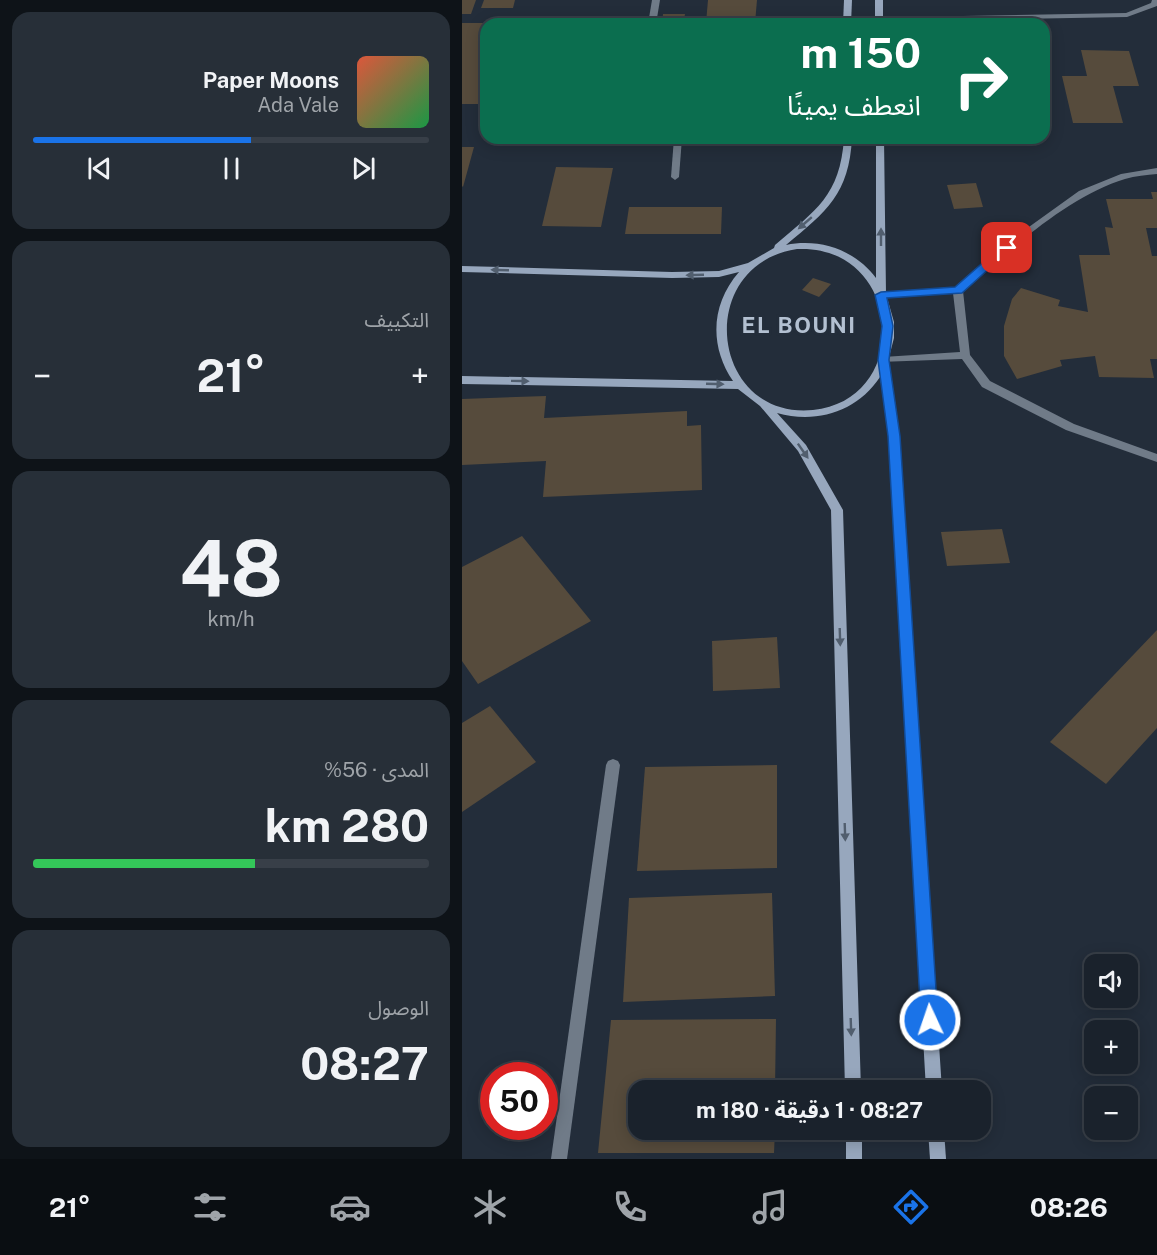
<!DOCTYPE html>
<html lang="ar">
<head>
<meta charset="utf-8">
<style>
	:root { --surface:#1a222c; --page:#272f38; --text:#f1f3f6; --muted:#9fa4a9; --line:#383f48; --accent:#1a73e8 }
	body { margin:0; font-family:"Public Sans","Noto Sans Arabic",sans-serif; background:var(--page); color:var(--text); direction:rtl; height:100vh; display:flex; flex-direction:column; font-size:22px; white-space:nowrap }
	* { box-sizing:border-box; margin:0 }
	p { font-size:20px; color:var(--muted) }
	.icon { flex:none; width:33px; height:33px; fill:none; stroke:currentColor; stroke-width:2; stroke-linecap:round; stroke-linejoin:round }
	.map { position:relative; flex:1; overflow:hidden; direction:ltr }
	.side { display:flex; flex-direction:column; gap:12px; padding:12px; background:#0e1318; width:462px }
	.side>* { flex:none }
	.banner { position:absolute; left:18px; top:18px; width:570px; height:126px; border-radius:18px; box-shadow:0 3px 15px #0003,0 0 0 2px var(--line); direction:rtl; background:#0b6e4f; color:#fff; overflow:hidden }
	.fabs { position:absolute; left:622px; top:954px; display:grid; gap:12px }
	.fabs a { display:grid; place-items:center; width:54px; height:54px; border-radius:12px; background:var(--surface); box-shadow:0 3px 15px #0003,0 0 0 2px var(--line); font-size:30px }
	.speed { position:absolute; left:18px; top:1062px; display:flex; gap:12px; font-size:30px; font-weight:700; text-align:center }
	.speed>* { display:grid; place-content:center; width:78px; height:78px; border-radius:50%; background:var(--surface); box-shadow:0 3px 15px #0003,0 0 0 2px var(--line); line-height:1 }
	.speed .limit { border:9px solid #d22; background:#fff; color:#111 }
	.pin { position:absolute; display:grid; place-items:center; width:51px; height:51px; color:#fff; margin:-26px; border-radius:12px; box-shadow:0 3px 9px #0006 }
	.me { position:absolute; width:66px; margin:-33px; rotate:357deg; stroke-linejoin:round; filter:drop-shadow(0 0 4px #0008) }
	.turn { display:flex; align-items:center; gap:21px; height:126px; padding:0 30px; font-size:27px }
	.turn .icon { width:78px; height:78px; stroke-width:2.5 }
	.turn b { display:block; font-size:42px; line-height:51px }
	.big { font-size:45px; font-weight:700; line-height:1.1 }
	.side .card { flex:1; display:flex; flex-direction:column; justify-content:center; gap:9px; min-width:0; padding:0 21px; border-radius:18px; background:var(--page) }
	.side .dial { align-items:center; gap:0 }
	.dial b { font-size:78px; line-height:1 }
	.song { display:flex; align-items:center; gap:18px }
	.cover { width:72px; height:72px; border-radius:9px; background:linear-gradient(135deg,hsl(10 70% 55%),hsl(140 70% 35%)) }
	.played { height:6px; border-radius:3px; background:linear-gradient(90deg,var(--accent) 55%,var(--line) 55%) }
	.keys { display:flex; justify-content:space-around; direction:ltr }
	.heat { display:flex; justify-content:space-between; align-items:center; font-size:33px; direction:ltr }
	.charge { height:9px; border-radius:4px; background:linear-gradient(90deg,#34c759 56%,var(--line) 0) }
	.trip { position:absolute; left:166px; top:1080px; width:363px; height:60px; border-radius:18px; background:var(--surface); box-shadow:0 3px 15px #0003,0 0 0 2px var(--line); font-weight:700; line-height:60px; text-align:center; direction:rtl }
	.menu { display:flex; height:96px; justify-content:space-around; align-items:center; background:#0a0e12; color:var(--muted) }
	.menu .icon { width:42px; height:42px }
	.menu .selected { color:var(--accent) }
	.menu b { font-size:27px; color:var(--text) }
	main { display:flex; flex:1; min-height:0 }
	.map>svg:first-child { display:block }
	.building { fill:#564b3c }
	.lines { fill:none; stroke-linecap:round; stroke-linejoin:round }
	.lane { fill:#707b88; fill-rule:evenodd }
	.street { fill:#707b88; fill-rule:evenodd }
	.secondary { fill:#97a7bd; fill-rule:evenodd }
	.oneway { fill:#515e6e }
	.route { fill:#1a73e8; stroke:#114b97; stroke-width:1.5 }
	.labels { text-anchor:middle; stroke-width:6; stroke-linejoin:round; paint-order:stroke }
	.district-label { font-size:22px; font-weight:bold; letter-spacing:1.5px; fill:#b3c0d1; stroke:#232d3a }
</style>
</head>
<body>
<main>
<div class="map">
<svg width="695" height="1159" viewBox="0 0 695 1159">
	<rect width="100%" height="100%" fill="#232d3a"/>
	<g class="building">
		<path d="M 0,0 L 14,0 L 9,14 L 0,14 Z"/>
		<path d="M 22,0 L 53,0 L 51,8 L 19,8 Z"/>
		<path d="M 246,0 L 295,0 L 293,23 L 244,23 Z"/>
		<path d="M 201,14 L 223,14 L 221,24 L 200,24 Z"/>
		<rect x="0" y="23" width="24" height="81"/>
		<path d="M 619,50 L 667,51 L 677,86 L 651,86 L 661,123 L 611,123 L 600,76 L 625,76 Z"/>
		<rect x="241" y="138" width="54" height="8"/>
		<path d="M 477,138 L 522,138 L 523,144 L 477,144 Z"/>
		<path d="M 0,147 L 12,147 L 1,187 L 0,186 Z"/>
		<path d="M 94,167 L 151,168 L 139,227 L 80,226 Z"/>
		<path d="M 514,183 L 521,207 L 492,209 L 485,185 Z"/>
		<path d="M 689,192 L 695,192 L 695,228 L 684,228 L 690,256 L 695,256 L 695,359 L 688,359 L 692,378 L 637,377 L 633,356 L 598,360 L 600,366 L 555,379 L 542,356 L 542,326 L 550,299 L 559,288 L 598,300 L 596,306 L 626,312 L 617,255 L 648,255 L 643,227 L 651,228 L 644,199 L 691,199 Z"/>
		<path d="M 167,207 L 260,207 L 259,234 L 163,234 Z"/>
		<path d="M 351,278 L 369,284 L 357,297 L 340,290 Z"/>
		<path d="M 84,396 L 82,418 L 225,411 L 225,426 L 239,425 L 240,490 L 81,497 L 84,461 L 0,465 L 0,399 Z"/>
		<path d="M 540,529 L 548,563 L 485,566 L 479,532 Z"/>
		<path d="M 60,536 L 129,621 L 16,684 L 0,661 L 0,567 Z"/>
		<path d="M 695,630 L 695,728 L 644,784 L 588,742 Z"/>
		<path d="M 315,637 L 318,688 L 251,691 L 250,641 Z"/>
		<path d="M 28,706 L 74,762 L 0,812 L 0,723 Z"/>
		<path d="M 315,765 L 315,868 L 175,871 L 183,767 Z"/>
		<path d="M 310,893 L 313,996 L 161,1002 L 167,898 Z"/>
		<path d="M 314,1019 L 313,1090 L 177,1090 L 177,1130 L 313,1130 L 312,1153 L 136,1153 L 149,1020 Z"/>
	</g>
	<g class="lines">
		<path class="lane" d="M 695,168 L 695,174 C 685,175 673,176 663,179 C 606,196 545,252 501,291 L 508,355 L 528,381 L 612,424 L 695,454 L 695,462 L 604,430 L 520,387 L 500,359 L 417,362 L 416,360 L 421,357 L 498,352 L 491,293 L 419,298 L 414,295 L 416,293 L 493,287 L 542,245 L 617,191 L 659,174 Z"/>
		<g class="street">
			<path d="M 190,0 L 198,0 L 194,24 L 186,24 Z"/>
			<path d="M 690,0 L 695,0 L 695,6 L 665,17 L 501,20 L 497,18 L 501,16 L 664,13 L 689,3 Z"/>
			<path d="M 212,138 L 220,138 L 217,177 L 213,180 L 209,177 Z"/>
			<path d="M 151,759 L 156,761 L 158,765 L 105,1159 L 89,1159 L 144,765 L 146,761 Z"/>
		</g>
		<g class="secondary">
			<path d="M 382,0 L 390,0 L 389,24 L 381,24 Z"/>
			<rect x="413" y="0" width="8" height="24"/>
			<path d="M 382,138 L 390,138 C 387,194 365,211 324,245 C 358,238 393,250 414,278 L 414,138 L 422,138 L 424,294 L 432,322 L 432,338 L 426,361 L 437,436 L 480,1090 L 464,1090 L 427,436 L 418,377 C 395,412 354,424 315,413 L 344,445 L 381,510 L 399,1090 L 383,1090 L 369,510 L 336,451 L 298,406 L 276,389 L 0,384 L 0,376 L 271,381 C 247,346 249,304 277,272 L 257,277 L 210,278 L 0,272 L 0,266 L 210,272 L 257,271 L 286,263 L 312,248 L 313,245 C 354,210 378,196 382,138 ZM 335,249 C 441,244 452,400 351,410 C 248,420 231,265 335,249 Z"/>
			<rect x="384" y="1130" width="16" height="29"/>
			<path d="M 466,1130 L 482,1130 L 484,1159 L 468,1159 Z"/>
		</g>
	</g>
	<defs><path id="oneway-solid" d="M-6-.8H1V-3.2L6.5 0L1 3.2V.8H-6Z" transform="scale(1.5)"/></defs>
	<g class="oneway">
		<use href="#oneway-solid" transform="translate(343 223) rotate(139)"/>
		<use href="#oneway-solid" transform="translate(419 237) rotate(-90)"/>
		<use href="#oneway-solid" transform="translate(38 270) rotate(-178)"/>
		<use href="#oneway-solid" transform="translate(233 275) rotate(178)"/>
		<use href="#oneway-solid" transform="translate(58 381) rotate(1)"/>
		<use href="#oneway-solid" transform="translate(253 384) rotate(2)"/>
		<use href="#oneway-solid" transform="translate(341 451) rotate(55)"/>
		<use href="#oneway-solid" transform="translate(378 637) rotate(88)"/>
		<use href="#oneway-solid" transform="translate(383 832) rotate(88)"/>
		<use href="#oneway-solid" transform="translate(389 1027) rotate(88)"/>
	</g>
	<path class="route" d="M 541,245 L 550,248 L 500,293 L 425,298 L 431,326 L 427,360 L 438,436 L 476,1020 L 474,1026 L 468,1028 L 462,1026 L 459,1020 L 426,436 L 416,360 L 420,326 L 413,295 L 419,292 L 493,287 Z"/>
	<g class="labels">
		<g class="district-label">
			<text x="337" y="333">EL BOUNI</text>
		</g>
	</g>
</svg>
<div class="fabs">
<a><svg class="icon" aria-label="sound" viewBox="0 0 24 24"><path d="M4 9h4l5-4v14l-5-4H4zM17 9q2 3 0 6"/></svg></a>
<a>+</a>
<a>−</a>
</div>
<div class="speed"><div class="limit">50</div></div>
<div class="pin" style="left:545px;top:248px;background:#d93025"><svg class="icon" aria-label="arrive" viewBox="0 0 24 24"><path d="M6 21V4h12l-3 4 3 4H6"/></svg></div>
<svg class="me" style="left:468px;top:1020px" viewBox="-20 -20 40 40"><circle r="17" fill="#1a73e8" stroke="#fff" stroke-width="3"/><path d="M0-11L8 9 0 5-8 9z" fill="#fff"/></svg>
<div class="trip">08:27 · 1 دقيقة · 180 m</div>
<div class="banner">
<div class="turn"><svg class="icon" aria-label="right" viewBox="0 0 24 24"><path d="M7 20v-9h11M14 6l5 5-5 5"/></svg><div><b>150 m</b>انعطف يمينًا</div></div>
</div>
</div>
<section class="side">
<div class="card">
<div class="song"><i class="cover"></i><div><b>Paper Moons</b><p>Ada Vale</p></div></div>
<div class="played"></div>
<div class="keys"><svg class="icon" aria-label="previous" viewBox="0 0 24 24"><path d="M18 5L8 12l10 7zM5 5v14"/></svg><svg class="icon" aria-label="pause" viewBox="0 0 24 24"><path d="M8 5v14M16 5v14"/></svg><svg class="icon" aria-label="next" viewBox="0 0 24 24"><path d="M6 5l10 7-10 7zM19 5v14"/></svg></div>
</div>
<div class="card"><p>التكييف</p>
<div class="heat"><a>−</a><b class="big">21°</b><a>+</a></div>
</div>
<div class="card dial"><b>48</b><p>km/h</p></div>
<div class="card"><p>المدى · 56%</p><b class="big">280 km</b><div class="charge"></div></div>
<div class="card"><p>الوصول</p><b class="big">08:27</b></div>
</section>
</main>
<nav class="menu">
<b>08:26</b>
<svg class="icon selected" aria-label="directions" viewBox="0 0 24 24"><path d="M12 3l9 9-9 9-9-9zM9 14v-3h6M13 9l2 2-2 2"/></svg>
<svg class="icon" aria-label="music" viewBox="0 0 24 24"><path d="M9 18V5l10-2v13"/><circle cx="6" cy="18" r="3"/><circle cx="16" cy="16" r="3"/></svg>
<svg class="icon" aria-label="phone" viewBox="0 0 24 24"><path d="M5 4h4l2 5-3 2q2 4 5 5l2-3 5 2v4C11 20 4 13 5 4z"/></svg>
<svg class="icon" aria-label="climate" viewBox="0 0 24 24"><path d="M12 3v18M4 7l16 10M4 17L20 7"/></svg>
<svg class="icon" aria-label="car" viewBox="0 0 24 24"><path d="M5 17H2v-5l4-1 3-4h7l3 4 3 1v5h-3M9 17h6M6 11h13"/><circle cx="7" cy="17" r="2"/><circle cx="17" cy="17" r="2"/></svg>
<svg class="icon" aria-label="filters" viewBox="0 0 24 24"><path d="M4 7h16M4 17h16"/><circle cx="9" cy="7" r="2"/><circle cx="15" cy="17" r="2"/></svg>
<b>21°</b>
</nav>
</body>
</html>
